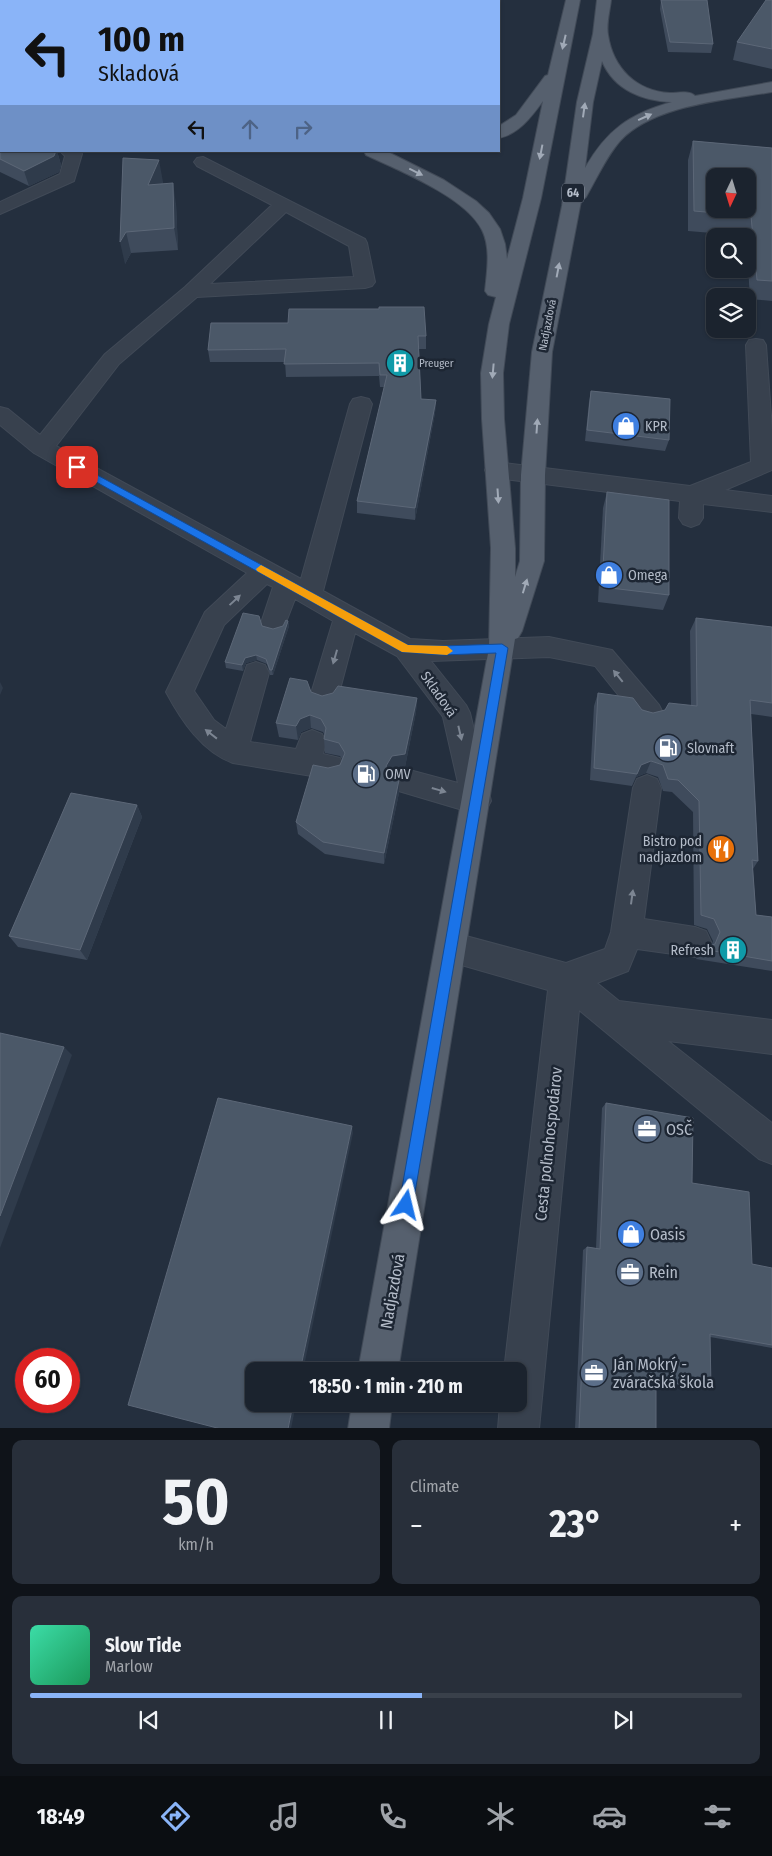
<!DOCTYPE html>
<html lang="en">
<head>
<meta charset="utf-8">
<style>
	:root { --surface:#1b232e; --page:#282f3a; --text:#f1f3f6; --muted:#a0a4aa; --line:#39404a; --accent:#8ab4f8 }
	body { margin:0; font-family:"Fira Sans Condensed",sans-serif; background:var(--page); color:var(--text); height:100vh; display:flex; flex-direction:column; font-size:19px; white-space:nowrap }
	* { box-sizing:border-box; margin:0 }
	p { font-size:16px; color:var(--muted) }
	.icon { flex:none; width:28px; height:28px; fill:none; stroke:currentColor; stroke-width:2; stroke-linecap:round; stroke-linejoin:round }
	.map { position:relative; height:1428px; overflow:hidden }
	.details { display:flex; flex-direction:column; gap:12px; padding:12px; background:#0f1319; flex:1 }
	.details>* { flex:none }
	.guide { position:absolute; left:0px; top:0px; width:500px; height:152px; box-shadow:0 1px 4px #0004,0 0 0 1px var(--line); background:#8ab4f8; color:#111; overflow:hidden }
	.needle { width:32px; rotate:184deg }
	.fabs { position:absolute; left:706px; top:168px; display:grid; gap:10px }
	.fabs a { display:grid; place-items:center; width:50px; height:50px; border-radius:10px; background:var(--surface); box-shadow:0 1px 4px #0004,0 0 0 1px var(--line); font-size:25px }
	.speed { position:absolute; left:15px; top:1348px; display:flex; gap:10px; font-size:25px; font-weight:700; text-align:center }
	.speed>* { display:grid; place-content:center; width:65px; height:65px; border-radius:50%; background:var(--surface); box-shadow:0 1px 4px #0004,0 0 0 1px var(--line); line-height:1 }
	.speed .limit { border:8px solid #d22; background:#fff; color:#111 }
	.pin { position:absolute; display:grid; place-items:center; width:42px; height:42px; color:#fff; margin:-21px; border-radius:10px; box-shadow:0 2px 8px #0006 }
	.me { position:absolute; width:55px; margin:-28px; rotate:10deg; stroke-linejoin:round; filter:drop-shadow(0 0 4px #0008) }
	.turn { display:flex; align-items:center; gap:18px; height:105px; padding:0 15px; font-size:22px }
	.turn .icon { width:65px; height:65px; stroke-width:2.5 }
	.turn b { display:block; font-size:35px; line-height:42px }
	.lanes { display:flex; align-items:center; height:48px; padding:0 15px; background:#0003; justify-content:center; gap:25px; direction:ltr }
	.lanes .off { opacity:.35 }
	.big { font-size:38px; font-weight:700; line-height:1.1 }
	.details .card { flex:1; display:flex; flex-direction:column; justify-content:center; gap:8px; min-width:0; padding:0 18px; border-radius:10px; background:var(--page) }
	.details .dial { align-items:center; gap:0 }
	.dial b { font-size:65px; line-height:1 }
	.song { display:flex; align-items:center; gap:15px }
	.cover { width:60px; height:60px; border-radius:8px; background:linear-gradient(135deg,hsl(160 70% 55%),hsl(150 70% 35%)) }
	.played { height:5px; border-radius:2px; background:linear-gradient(90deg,var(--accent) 55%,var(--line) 55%) }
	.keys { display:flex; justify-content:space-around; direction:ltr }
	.heat { display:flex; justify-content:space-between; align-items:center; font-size:28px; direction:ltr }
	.details .tiles { flex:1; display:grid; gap:12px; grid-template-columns:1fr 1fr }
	.card:last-child { grid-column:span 2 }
	.trip { position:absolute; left:245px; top:1362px; width:282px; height:50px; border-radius:10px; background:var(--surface); box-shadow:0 1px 4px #0004,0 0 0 1px var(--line); font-weight:700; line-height:50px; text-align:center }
	.menu { display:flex; height:80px; justify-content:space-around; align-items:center; background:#0b0e12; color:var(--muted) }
	.menu .icon { width:35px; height:35px }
	.menu .on { color:var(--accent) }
	.menu b { font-size:22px; color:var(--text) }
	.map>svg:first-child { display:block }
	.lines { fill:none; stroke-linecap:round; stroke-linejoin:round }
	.minor-casing { stroke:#414a57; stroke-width:2 }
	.major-casing { stroke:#414a57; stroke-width:2 }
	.minor { fill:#38414e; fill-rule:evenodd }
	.major { fill:#56606e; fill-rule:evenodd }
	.wall { fill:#3f4b5c }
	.shaded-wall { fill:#2f3b4b }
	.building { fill:#4b5868; stroke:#5c6777; fill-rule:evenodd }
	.oneway { fill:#a1aab7 }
	.oneway2 { fill:#7c8592 }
	.route { fill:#1a73e8; stroke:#114b97 }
	.slow { fill:#f59e0b }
	.labels { text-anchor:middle; stroke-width:5; stroke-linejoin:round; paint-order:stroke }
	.far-street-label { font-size:11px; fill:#b4bcc9; stroke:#1d2633 }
	.far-poi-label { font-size:11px; fill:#b4bcc9; stroke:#1d2633; text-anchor:start }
	.shield { fill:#1d2633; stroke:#878f9c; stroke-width:1 }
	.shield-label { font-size:12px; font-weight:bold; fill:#b4bcc9 }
	.poi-label { font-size:14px; fill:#b4bcc9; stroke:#1d2633; text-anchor:start }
	.street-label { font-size:14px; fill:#b4bcc9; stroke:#1d2633 }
	.near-poi-label { font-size:16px; fill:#b4bcc9; stroke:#1d2633; text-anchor:start }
	.near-street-label { font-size:16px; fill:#b4bcc9; stroke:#1d2633 }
</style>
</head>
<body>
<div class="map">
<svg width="772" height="1429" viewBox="0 0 772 1429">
	<rect width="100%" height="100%" fill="#242f3e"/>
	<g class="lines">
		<defs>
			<g id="minor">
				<rect x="0" y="114" width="1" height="10"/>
				<path d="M 60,151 L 81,151 L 82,154 L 74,181 L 0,214 L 0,202 L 60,174 L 65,156 Z"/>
				<path d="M 203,157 L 365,239 L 367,243 L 375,282 L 372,286 L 365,288 L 197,297 L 119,364 L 56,446 L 301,579 L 350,404 L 353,399 L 361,397 L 369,399 L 372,404 L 323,591 L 410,639 L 443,641 L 549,637 L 612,650 L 659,705 L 663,713 L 659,721 L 649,724 L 639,721 L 595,666 L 549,657 L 431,661 L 466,705 L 470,713 L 491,801 L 486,810 L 476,814 L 402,792 L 392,789 L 388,780 L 392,771 L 402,768 L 458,783 L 443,717 L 397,656 L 355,633 L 338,697 L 334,705 L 324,708 L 314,705 L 310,697 L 333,621 L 295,599 L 283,630 L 274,633 L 265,630 L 261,623 L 273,587 L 267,584 L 224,625 L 194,691 L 214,720 L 226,729 L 247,665 L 256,662 L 265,665 L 269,673 L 250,742 L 296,749 L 302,734 L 312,730 L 322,734 L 326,742 L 323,754 L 340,758 L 344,767 L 340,776 L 330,779 L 233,763 C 202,752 181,720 166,692 L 205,612 L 247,573 L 34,453 L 0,425 L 0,407 L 8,409 L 40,435 L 105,354 L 185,287 L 272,205 L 197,166 L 194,162 L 197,158 ZM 286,212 L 349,246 L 354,277 L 210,284 Z"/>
				<path d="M 756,339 L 763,340 L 766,345 L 772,430 L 772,470 L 725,490 L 772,496 L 772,512 L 703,504 L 703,518 L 699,524 L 691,527 L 683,524 L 679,518 L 680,501 L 496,478 L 488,476 L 485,470 L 488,464 L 496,462 L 690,486 L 751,462 L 746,345 L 749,340 Z"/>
				<path d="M 647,775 L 657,779 L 661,788 L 644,919 L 695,927 L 706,931 L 711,942 L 706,953 L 695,957 L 637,949 L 628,971 L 597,983 L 619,1001 L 772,1020 L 772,1054 L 668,1041 L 772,1123 L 772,1164 L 759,1159 L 579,1010 L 539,1429 L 498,1429 L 500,1404 L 519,1404 L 519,1371 L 504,1371 L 548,990 L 451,962 L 440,958 L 435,947 L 440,936 L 451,932 L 566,963 L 605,949 L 611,932 L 633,788 L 637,779 Z"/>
			</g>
			<g id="major">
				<path d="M 566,0 L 580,0 L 541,198 L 509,324 L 503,373 L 504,419 L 515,548 L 515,577 L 520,561 L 521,475 L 532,352 L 562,206 L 577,102 L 593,34 L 597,0 L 611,0 C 610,10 606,24 608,35 C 613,68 636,91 670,93 C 678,93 690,90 695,96 L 772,82 L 772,92 C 726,100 653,105 620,141 C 606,157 597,178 586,197 L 581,201 L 552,352 L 545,475 L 544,561 L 522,631 L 518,638 L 515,639 L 398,1371 L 358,1371 L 489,648 L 491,548 L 482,419 L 481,373 L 489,324 L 496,297 L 488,295 L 485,291 C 487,271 491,248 482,230 C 466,197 398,170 366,155 L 364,151 L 386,151 L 444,180 L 476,201 L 489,213 L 500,229 L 505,244 L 507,259 L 523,198 L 543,101 C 532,116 519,134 499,138 L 499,126 L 516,115 L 545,76 L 548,75 ZM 602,61 C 614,90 643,101 672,102 C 629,114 607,130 585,168 L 593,102 Z"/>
				<rect x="0" y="35" width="1" height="8"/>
				<path d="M 352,1404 L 392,1404 L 389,1429 L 348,1429 Z"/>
			</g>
		</defs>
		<use href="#minor" class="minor-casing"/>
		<use href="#major" class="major-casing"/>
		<use href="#minor" class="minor"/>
		<use href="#major" class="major"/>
	</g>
	<g class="wall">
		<path d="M 661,0 L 713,44 L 711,53 L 668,52 L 660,9 Z"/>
		<path d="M 772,0 L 772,69 L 733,60 L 737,42 Z"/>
		<path d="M 0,140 L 1,151 L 57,151 L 61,165 L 59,172 L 29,186 L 0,172 Z"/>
		<path d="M 693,141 L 772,148 L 772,301 L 750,299 L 748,266 L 748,236 L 688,231 L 688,160 Z"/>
		<path d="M 123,158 L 163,182 L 162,184 L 176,204 L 178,250 L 131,253 L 125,264 Z"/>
		<path d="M 211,323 L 426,336 L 426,349 L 419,349 L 421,399 L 436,400 L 435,413 L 415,520 L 357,513 L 357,501 L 384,387 L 380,387 L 379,376 L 286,377 L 285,362 L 210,362 L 208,350 Z"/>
		<path d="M 591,391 L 669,440 L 665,451 L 585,441 L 589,402 Z"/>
		<path d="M 607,492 L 669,595 L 663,610 L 598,602 L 603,508 Z"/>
		<path d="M 696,618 L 772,627 L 772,717 L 751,714 L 758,861 L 753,869 L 756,915 L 772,917 L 772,971 L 696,959 L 702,949 L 711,946 L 713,941 L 707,929 L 694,925 L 693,812 L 672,792 L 663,791 L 658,777 L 646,773 L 636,777 L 632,786 L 590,780 L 594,706 L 598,693 L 653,713 L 691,706 L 690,631 Z"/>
		<path d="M 288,621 L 289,626 L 273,675 L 270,675 L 267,664 L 257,660 L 246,663 L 243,671 L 226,668 L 225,662 L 262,626 L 273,629 L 283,626 Z"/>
		<path d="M 311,692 L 322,696 L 417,698 L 416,712 L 405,767 L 391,769 L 389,774 L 399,793 L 384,864 L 325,854 L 298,834 L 296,822 L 328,768 L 340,765 L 342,759 L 340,756 L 325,753 L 324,739 L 325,736 L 323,732 L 311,728 L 301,732 L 298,740 L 279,737 L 276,723 Z"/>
		<path d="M 137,805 L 142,817 L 87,960 L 18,947 L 9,936 Z"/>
		<path d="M 606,1103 L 692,1183 L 752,1264 L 772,1268 L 772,1348 L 710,1337 L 711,1389 L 704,1389 L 656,1381 L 656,1429 L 575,1429 L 583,1250 L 587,1247 L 596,1248 L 602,1108 Z"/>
	</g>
	<g class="shaded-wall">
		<path d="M 56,151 L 57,151 L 61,165 L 59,172 L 29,186 L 24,171 Z"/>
		<path d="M 159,160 L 163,182 L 152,206 L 148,185 Z"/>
		<path d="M 173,183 L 176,204 L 178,250 L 174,228 Z"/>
		<path d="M 126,232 L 131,253 L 125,264 L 120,242 Z"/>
		<path d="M 436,400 L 435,413 L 415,520 L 415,508 Z"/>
		<path d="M 288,621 L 289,626 L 273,675 L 272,670 Z"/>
		<path d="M 256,655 L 257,660 L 246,663 L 243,671 L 242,665 L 245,658 Z"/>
		<path d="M 0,682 L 3,688 L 0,695 Z"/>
		<path d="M 417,698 L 416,712 L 405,767 L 391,769 L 386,779 L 386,766 Z"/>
		<path d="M 310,715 L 311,728 L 301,732 L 298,740 L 296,726 L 300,719 Z"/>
		<path d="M 651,761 L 646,773 L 636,777 L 632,786 L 641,765 Z"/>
		<path d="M 399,780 L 399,793 L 384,864 L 384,853 Z"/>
		<path d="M 137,805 L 142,817 L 87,960 L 80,950 Z"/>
		<path d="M 64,1047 L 72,1055 L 0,1248 L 0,1216 Z"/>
		<path d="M 352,1126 L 353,1133 L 303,1371 L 300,1371 Z"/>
		<path d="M 293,1404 L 296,1404 L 291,1429 L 288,1429 Z"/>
	</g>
	<g class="building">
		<path d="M 661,0 L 707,0 L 713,44 L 670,42 Z"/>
		<path d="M 766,0 L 772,0 L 772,49 L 737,42 Z"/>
		<path d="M 1,139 L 1,151 L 56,151 L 54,156 L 24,171 L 0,159 L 0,140 Z"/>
		<path d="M 693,141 L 772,148 L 772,281 L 757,280 L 751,216 L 694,211 ZM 715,176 L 748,176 L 748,209 L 715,209 Z"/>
		<path d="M 123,158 L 159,160 L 148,185 L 173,183 L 174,228 L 126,232 L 120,242 Z"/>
		<path d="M 379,307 L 424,307 L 426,336 L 418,336 L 421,399 L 436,400 L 415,508 L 357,501 L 387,375 L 380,375 L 379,363 L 284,364 L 286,349 L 208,350 L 211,323 L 288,323 L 289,309 L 379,309 Z"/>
		<path d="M 591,391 L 670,399 L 669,440 L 587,430 Z"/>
		<path d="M 607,492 L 669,500 L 669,595 L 602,587 Z"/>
		<path d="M 243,613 L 259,616 L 262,626 L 273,629 L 283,626 L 286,620 L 288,621 L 272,670 L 270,670 L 266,659 L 256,655 L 245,658 L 242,665 L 225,662 Z"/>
		<path d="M 696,618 L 772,627 L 772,703 L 750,700 L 758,861 L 752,860 L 756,915 L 772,917 L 772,961 L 702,949 L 715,944 L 720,932 L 714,919 L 701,915 L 699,801 L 678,780 L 668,779 L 663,765 L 651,761 L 641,765 L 637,774 L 594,768 L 598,693 L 633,698 L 642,710 L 653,713 L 665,710 L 669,703 L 697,706 Z"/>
		<path d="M 290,678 L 307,681 L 311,692 L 322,696 L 333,693 L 338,686 L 417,698 L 405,754 L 392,756 L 386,766 L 390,777 L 399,780 L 384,853 L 323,842 L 296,822 L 313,765 L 328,768 L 340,765 L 345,753 L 339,743 L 324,739 L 326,728 L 321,719 L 310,715 L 300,719 L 296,726 L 276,723 Z"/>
		<path d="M 71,793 L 137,805 L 80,950 L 9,936 Z"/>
		<path d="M 0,1033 L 64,1047 L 0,1216 Z"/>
		<path d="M 218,1098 L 352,1126 L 300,1371 L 254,1371 L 254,1404 L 293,1404 L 288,1429 L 221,1429 L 128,1405 Z"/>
		<path d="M 606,1103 L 693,1118 L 692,1183 L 749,1192 L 752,1264 L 772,1268 L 772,1345 L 710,1334 L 711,1389 L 656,1380 L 656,1429 L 579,1429 L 587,1247 L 600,1249 Z"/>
	</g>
	<defs><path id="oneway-solid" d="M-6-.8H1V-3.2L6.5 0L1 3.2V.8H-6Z" transform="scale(1.25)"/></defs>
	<g class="oneway">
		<use href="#oneway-solid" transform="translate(564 42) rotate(103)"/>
		<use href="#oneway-solid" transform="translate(584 110) rotate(-82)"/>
		<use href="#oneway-solid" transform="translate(645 117) rotate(-24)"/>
		<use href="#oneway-solid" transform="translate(541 152) rotate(101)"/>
		<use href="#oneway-solid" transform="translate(416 172) rotate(26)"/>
		<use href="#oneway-solid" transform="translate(558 270) rotate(-79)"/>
		<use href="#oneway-solid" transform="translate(493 371) rotate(95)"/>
		<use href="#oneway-solid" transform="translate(537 426) rotate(-86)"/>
		<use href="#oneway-solid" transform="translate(498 496) rotate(86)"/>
		<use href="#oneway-solid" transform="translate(525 586) rotate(-73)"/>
	</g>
	<g class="oneway2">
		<use href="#oneway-solid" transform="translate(235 600) rotate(-43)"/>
		<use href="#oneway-solid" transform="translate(335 657) rotate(106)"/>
		<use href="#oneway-solid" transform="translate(618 676) rotate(-129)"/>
		<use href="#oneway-solid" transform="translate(460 733) rotate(77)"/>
		<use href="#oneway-solid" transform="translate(211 734) rotate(-142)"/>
		<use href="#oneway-solid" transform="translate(439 790) rotate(16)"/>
		<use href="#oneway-solid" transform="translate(632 897) rotate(-82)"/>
	</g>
	<path class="route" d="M 77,464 L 408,645 L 442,646 L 502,644 L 508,648 L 412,1210 L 406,1213 L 401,1210 L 399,1205 L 496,653 L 442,655 L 402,652 L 73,469 L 72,467 Z"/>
	<path class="slow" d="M 261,565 L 408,645 L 447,646 L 453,651 L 447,655 L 402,652 L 257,571 L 256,569 Z"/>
	<defs>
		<symbol id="building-disc" viewBox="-11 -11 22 22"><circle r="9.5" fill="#0f9aa8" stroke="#1d2633"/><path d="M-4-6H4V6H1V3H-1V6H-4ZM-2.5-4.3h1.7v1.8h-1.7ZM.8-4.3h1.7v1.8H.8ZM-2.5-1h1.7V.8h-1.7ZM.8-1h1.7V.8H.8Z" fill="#fff"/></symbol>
		<symbol id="shop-disc" viewBox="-11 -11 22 22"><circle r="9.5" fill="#3f7fe0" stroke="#1d2633"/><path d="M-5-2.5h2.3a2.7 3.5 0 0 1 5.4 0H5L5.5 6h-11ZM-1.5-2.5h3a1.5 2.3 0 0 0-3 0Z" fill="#fff"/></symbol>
		<symbol id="fuel-disc" viewBox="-11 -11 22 22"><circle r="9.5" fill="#5c6f8a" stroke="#1d2633"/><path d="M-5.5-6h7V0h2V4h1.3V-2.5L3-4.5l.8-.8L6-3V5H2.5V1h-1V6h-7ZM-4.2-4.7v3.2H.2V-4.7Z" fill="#fff"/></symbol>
		<symbol id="restaurant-disc" viewBox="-11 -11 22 22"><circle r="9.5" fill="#e8710a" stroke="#1d2633"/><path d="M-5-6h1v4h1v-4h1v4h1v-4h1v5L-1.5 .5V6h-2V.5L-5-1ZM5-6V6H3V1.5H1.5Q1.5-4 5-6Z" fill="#fff"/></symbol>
		<symbol id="office-disc" viewBox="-11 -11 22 22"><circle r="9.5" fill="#5c6f8a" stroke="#1d2633"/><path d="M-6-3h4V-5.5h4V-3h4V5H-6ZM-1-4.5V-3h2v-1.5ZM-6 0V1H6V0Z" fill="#fff"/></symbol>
	</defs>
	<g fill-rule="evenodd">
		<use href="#building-disc" x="384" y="347" width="32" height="32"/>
		<use href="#shop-disc" x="610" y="410" width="32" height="32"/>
		<use href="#shop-disc" x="593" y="559" width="32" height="32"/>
		<use href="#fuel-disc" x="652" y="732" width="32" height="32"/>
		<use href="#fuel-disc" x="350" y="758" width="32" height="32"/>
		<use href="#restaurant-disc" x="705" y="833" width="32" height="32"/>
		<use href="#building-disc" x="717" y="934" width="32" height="32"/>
		<use href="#office-disc" x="631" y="1113" width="32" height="32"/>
		<use href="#shop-disc" x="615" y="1218" width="32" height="32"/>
		<use href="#office-disc" x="614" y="1256" width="32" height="32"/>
		<use href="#office-disc" x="578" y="1357" width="32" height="32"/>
	</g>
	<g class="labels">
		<g class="far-street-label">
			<text transform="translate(547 325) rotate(-79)" y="4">Nadjazdová</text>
		</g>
		<g class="far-poi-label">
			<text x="419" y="367">Preuger</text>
		</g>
		<rect class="shield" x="562" y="183.5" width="22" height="19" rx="4"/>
		<g class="shield-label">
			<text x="573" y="197">64</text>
		</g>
		<g class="poi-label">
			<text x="645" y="431">KPR</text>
			<text x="628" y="580">Omega</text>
			<text x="687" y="753">Slovnaft</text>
			<text x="385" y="779">OMV</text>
			<text x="702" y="846" text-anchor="end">Bistro pod<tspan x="702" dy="16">nadjazdom</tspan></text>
			<text x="714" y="955" text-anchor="end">Refresh</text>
		</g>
		<g class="street-label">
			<text transform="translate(439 694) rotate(55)" y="5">Skladová</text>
		</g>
		<g class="near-poi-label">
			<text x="666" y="1135">OSČ</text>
			<text x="650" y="1240">Oasis</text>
			<text x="649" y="1278">Rein</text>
			<text x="613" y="1370">Ján Mokrý -<tspan x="613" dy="18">zváračská škola</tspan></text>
		</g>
		<g class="near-street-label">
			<text transform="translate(548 1144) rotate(-84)" y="6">Cesta poľnohospodárov</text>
			<text transform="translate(392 1291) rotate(-80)" y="6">Nadjazdová</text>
		</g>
	</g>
</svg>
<div class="fabs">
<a><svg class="needle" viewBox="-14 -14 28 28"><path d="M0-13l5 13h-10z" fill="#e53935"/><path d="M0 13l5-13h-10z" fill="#a0a4aa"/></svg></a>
<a><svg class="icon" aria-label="search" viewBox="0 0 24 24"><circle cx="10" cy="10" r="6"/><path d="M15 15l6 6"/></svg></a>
<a><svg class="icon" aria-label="layers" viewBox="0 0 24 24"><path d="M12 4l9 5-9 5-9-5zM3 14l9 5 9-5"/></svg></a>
</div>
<div class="speed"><div class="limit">60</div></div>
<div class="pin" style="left:77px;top:467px;background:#d93025"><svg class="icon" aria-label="arrive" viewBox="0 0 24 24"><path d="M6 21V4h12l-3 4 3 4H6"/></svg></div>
<svg class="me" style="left:406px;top:1205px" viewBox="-20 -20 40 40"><path d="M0-17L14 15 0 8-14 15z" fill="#1a73e8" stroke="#fff" stroke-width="4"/></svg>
<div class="trip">18:50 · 1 min · 210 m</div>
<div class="guide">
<div class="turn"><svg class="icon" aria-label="left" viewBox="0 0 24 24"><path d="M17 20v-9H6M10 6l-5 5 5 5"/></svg><div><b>100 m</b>Skladová</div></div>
<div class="lanes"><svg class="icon" aria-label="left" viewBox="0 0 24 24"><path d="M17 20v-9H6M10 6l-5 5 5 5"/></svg><svg class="icon off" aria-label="ahead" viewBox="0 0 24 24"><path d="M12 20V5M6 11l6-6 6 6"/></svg><svg class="icon off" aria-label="right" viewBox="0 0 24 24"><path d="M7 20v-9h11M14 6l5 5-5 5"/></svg></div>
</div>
</div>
<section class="details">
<div class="tiles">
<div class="card dial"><b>50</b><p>km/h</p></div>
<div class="card"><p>Climate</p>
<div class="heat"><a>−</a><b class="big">23°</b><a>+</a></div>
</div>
<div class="card">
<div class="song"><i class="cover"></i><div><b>Slow Tide</b><p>Marlow</p></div></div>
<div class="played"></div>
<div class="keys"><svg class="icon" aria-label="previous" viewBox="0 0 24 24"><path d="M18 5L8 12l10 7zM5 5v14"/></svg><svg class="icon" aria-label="pause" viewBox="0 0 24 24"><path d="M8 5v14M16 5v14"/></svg><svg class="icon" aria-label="next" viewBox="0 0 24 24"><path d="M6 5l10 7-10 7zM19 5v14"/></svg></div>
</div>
</div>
</section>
<nav class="menu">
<b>18:49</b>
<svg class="icon on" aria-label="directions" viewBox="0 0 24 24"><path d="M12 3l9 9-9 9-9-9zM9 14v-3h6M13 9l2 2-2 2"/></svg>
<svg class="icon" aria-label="music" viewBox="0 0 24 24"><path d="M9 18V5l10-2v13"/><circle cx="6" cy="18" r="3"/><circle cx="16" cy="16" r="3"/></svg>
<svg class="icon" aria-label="phone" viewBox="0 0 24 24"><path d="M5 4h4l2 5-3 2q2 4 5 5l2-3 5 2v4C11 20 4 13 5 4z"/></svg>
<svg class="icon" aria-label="climate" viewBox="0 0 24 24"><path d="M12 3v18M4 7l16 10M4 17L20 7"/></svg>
<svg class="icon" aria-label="car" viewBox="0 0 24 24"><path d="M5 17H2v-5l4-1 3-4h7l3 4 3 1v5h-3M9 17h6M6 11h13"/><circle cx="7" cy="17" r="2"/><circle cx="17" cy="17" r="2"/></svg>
<svg class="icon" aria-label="filters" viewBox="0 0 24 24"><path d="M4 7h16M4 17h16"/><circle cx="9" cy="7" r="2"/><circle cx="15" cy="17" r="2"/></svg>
</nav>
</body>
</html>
